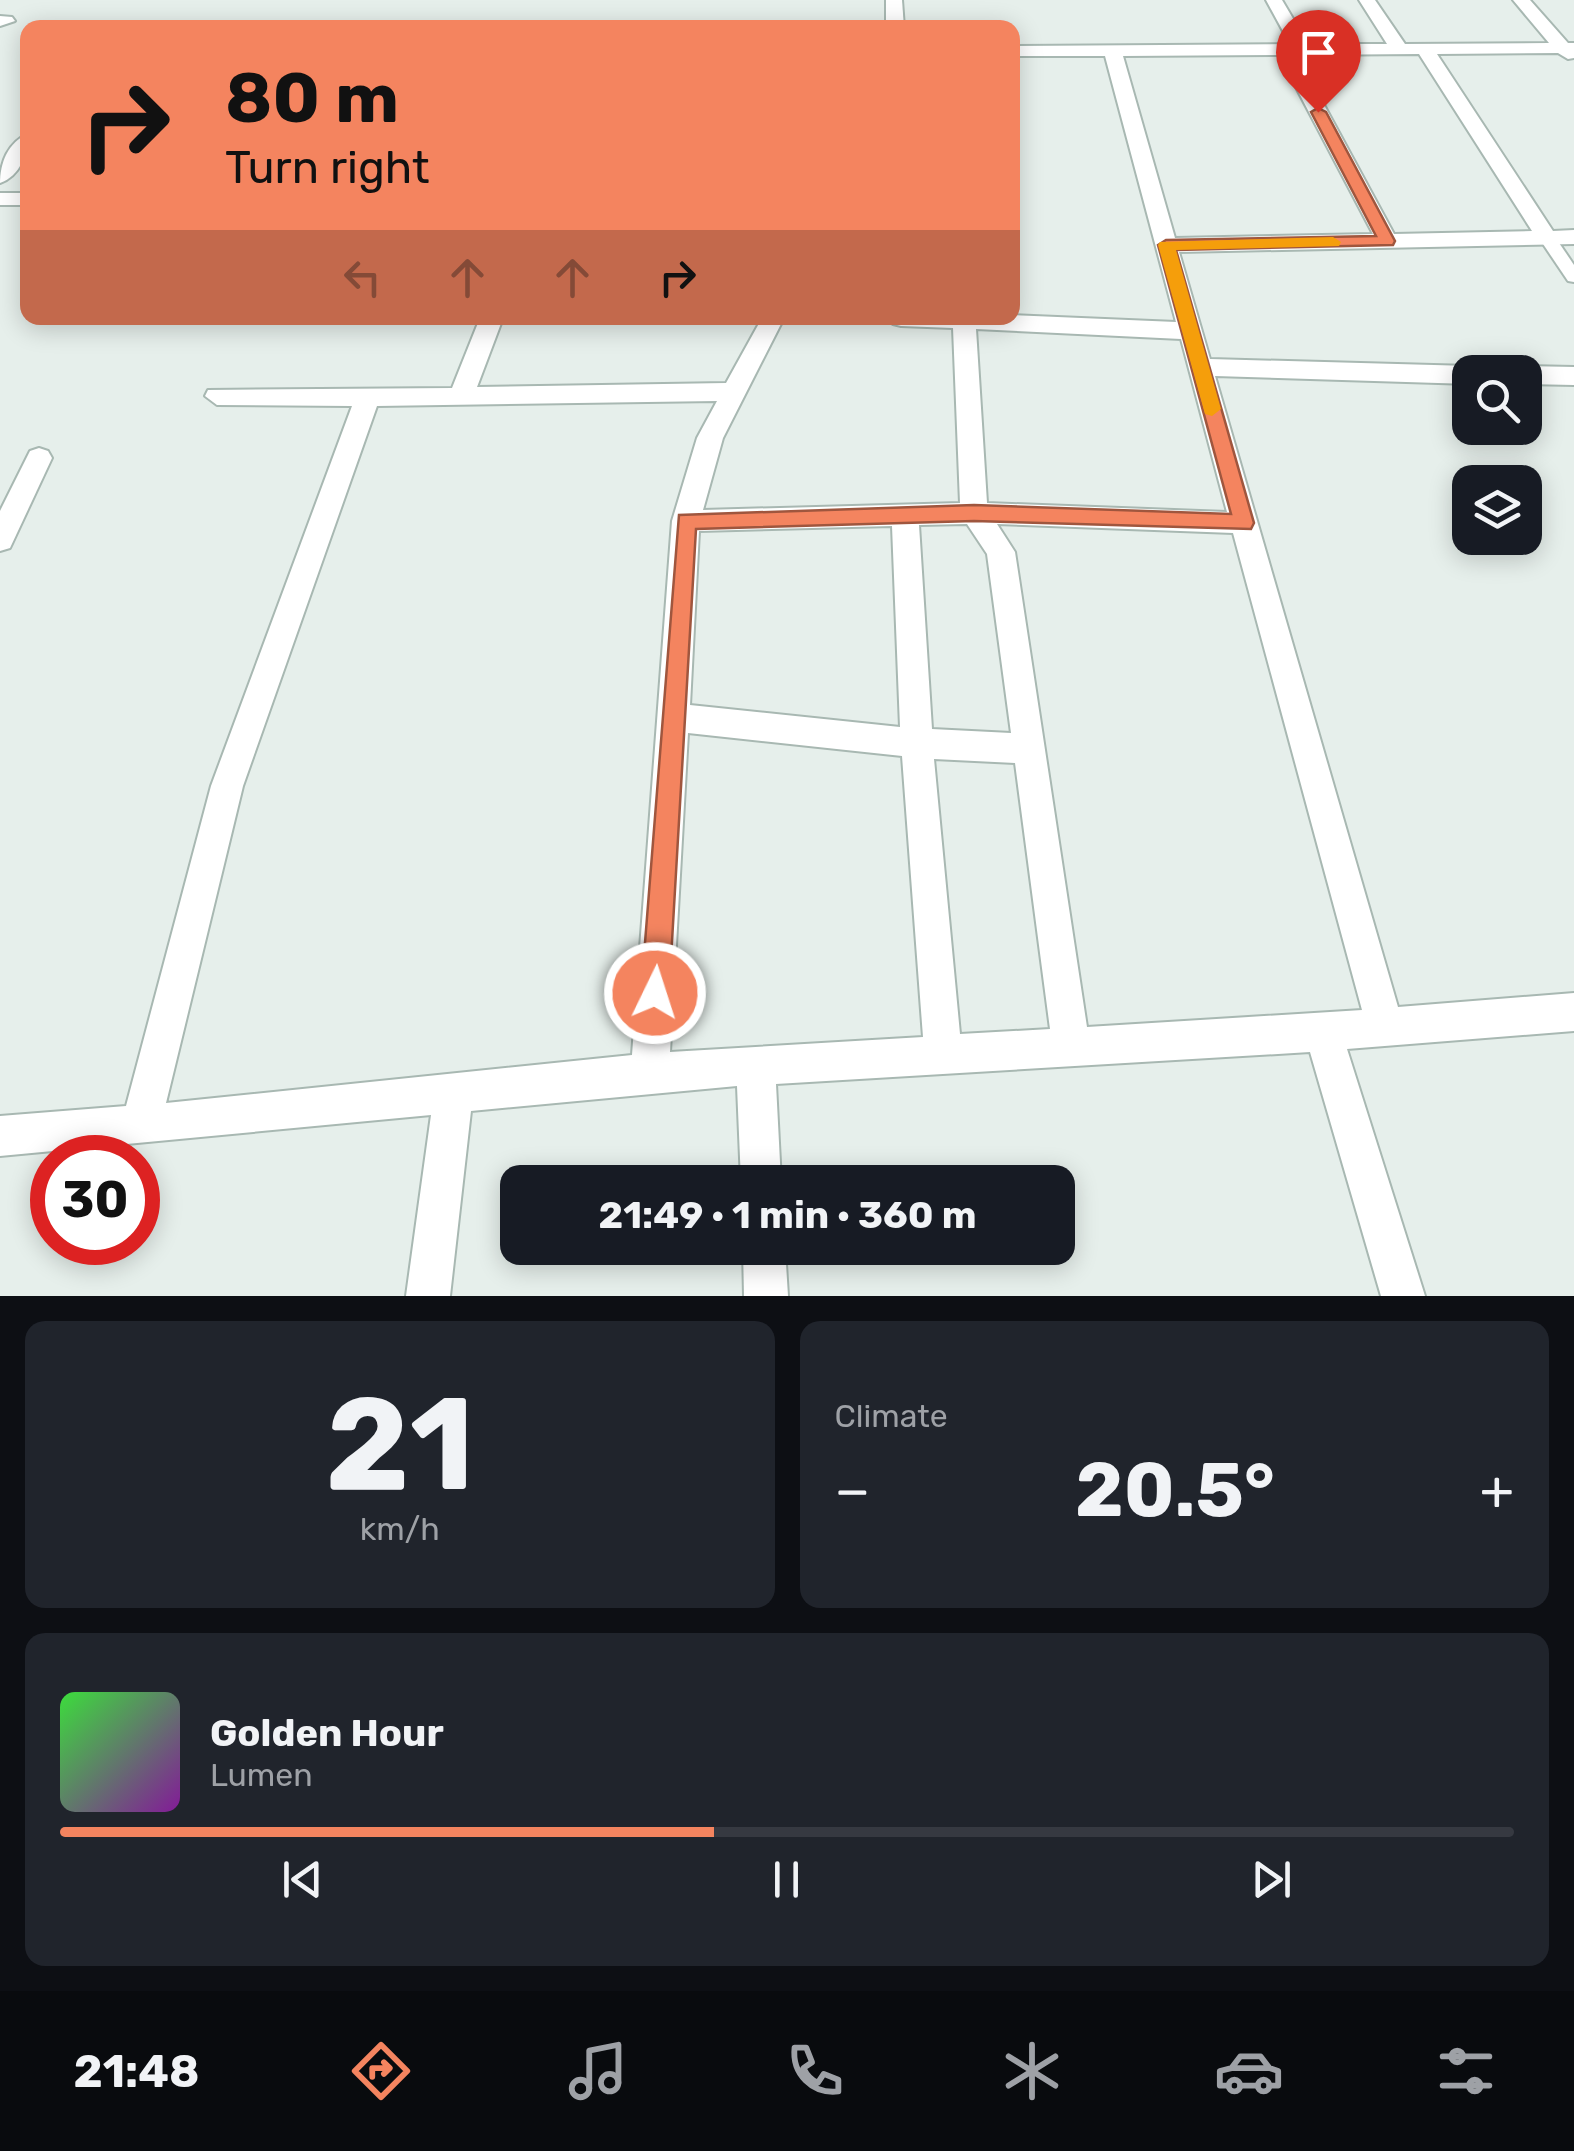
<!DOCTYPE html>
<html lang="en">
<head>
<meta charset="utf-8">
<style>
	:root { --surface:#171b24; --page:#20242c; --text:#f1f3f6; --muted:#9ea1a6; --line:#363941; --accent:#f4845f }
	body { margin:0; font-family:Rubik,sans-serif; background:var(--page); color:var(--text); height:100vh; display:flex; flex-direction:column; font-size:38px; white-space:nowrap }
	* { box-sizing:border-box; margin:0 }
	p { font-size:32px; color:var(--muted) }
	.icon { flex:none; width:55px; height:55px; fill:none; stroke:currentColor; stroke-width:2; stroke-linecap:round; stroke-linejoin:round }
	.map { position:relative; height:1296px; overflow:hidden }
	.panel { display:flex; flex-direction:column; gap:25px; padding:25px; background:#0d0f14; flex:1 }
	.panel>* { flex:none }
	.banner { position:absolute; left:20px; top:20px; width:1000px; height:305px; border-radius:20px; box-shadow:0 5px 25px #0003; background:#f4845f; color:#111; overflow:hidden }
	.fabs { position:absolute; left:1452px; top:355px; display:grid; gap:20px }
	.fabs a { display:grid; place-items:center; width:90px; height:90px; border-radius:20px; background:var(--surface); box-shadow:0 5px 25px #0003; font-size:50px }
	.speed { position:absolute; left:30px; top:1135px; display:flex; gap:20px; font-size:50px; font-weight:700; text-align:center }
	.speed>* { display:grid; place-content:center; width:130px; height:130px; border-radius:50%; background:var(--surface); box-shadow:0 5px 25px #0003; line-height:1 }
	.speed .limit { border:15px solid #d22; background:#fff; color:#111 }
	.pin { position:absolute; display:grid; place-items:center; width:85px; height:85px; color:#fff; margin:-102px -42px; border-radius:50% 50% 50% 0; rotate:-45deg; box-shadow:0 0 10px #0007 }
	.pin .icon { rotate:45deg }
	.me { position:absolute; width:110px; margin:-55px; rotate:4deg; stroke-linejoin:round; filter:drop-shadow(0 0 8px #0008) }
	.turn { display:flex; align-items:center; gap:35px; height:210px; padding:0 40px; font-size:45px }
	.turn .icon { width:130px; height:130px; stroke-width:2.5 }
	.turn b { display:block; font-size:70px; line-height:85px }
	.lanes { display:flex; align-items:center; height:95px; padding:0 40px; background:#0003; justify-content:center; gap:50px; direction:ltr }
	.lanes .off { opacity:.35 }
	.big { font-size:75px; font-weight:700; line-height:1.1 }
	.panel .tile { flex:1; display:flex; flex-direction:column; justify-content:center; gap:15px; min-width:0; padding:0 35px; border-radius:20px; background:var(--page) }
	.panel .dial { align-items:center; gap:0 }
	.dial b { font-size:130px; line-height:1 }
	.song { display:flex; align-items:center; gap:30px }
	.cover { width:120px; height:120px; border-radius:15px; background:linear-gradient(135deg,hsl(120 70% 55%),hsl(290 70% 35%)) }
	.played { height:10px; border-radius:5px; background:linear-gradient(90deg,var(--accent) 45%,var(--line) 45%) }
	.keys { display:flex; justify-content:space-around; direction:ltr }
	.heat { display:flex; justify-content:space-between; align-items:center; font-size:55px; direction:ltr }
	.panel .tiles { flex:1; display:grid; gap:25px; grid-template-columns:1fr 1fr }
	.tile:last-child { grid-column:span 2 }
	.trip { position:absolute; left:500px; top:1165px; width:575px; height:100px; border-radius:20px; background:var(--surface); box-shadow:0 5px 25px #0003; font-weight:700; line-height:100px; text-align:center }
	.tab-bar { display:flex; height:160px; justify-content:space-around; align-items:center; background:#090b0e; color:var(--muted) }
	.tab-bar .icon { width:70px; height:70px }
	.tab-bar .active { color:var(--accent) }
	.tab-bar b { font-size:45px; color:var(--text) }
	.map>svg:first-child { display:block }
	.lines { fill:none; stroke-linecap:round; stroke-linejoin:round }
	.service-casing { stroke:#a8b8b2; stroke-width:4 }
	.minor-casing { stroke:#a8b8b2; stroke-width:4 }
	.service { fill:#fff; fill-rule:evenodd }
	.minor { fill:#fff; fill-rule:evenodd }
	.route { fill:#f4845f; stroke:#9f563e; stroke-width:2.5 }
	.slow { fill:#f59e0b }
</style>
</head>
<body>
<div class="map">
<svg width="1574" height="1296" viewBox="0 0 1574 1296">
	<rect width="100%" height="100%" fill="#e6efeb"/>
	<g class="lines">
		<defs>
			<path id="service" d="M 1547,233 L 1553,234 L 1574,265 L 1574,282 L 1568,281 L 1539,238 Z"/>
			<g id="minor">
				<path d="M 886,0 L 902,0 L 904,28 L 886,28 Z"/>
				<path d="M 1266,0 L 1282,0 L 1308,44 L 1387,44 L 1359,0 L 1375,0 L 1405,44 L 1549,43 L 1513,0 L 1530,0 L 1568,43 L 1574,43 L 1574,58 L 1568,59 L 1558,53 L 1437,54 L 1553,231 L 1574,230 L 1574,244 L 1179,252 L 1210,359 L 1470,366 L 1481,372 L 1470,372 L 1470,384 L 1215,376 L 1398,1007 L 1574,993 L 1574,1031 L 1347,1049 L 1425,1296 L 1381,1296 L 1310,1052 L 776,1084 L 781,1182 L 741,1182 L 737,1086 L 471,1111 L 450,1296 L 406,1296 L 431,1115 L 0,1156 L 0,1116 L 126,1106 L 211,786 L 352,406 L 217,405 L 205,396 L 208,390 L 452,388 L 480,318 L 503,318 L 477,387 L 726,383 L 762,318 L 784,318 L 723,438 L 703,510 L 960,503 L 953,328 L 901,326 L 893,324 L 890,318 L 1012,315 L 1176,322 L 1105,56 L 1012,56 L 1012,46 L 1290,44 ZM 1419,54 L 1532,231 L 1394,234 L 1297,55 ZM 1279,55 L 1373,234 L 1175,238 L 1123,56 ZM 976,329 L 1181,339 L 1227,512 L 987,503 ZM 717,401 L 697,438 L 672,521 L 632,1055 L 166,1103 L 243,786 L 377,406 ZM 967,524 L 987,554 L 1011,733 L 932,729 L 919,525 ZM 997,524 L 1233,533 L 1362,1010 L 1087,1027 L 1015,552 ZM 892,526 L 900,727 L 690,705 L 699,531 ZM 688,733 L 902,756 L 923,1037 L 670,1052 ZM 934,759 L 1015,763 L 1050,1029 L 960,1034 Z"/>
				<path d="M 0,16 L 12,17 L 15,21 L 0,26 Z"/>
				<path d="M 28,134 C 28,154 20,176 0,183 C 0,163 8,142 28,134 Z"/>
				<rect x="0" y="193" width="28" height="12"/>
				<path d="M 1525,366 L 1574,367 L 1574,385 L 1525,384 L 1525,372 L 1514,372 Z"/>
				<path d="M 39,448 L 48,451 L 52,458 L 10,548 L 0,551 L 0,511 L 30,451 Z"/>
				<path d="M 743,1248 L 785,1248 L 788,1296 L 744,1296 Z"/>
			</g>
		</defs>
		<use href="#service" class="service-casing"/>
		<use href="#minor" class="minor-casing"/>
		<use href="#service" class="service"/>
		<use href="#minor" class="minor"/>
	</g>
	<path class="route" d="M 1318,108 L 1326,112 L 1395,241 L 1393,245 L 1176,250 L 1254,523 L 1251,529 L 974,521 L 696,529 L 669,993 L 665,1003 L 655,1007 L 645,1003 L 641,993 L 679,515 L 974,505 L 1231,514 L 1158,245 L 1166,240 L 1376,236 L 1311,112 Z"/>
	<path class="slow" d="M 1333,237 L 1341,242 L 1339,246 L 1176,250 L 1221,409 L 1212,416 L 1205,414 L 1158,245 L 1160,242 Z"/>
</svg>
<div class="fabs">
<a><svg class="icon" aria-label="search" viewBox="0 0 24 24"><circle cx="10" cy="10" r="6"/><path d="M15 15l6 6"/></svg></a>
<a><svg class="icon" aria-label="layers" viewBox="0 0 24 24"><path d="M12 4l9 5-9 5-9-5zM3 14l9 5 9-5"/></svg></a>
</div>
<div class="speed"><div class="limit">30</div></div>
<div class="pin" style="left:1318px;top:112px;background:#d93025"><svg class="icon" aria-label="arrive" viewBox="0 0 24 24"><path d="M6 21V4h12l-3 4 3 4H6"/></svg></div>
<svg class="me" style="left:655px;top:993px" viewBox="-20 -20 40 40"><circle r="17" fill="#f4845f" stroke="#fff" stroke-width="3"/><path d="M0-11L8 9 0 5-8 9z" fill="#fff"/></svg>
<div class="trip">21:49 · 1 min · 360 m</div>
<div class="banner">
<div class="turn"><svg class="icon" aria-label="right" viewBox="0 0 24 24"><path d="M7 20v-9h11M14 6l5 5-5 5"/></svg><div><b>80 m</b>Turn right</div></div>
<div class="lanes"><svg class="icon off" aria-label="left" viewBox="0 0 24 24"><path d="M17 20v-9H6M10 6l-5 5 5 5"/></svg><svg class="icon off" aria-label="ahead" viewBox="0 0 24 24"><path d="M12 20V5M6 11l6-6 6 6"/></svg><svg class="icon off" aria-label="ahead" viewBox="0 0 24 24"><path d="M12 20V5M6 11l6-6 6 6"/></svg><svg class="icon" aria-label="right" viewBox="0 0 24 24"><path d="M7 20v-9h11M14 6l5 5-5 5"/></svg></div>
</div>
</div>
<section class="panel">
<div class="tiles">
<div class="tile dial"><b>21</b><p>km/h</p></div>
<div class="tile"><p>Climate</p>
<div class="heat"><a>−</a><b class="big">20.5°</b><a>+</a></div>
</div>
<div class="tile">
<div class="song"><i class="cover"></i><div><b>Golden Hour</b><p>Lumen</p></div></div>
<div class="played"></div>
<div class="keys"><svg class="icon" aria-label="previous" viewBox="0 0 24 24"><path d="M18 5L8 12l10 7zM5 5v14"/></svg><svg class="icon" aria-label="pause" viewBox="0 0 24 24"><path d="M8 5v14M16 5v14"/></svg><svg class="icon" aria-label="next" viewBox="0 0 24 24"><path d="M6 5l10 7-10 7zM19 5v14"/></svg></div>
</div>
</div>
</section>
<nav class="tab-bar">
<b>21:48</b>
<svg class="icon active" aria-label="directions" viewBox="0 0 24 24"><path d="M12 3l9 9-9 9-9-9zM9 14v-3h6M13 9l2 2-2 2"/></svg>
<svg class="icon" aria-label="music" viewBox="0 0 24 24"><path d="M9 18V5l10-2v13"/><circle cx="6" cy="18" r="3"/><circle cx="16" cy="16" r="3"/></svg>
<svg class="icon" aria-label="phone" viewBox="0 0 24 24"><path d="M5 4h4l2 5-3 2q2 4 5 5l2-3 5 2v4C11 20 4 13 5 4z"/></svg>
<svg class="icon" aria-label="climate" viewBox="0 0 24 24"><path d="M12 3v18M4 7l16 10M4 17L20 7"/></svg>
<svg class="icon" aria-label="car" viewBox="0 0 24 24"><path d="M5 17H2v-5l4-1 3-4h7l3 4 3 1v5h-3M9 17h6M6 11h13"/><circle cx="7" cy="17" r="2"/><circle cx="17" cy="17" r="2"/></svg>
<svg class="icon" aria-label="filters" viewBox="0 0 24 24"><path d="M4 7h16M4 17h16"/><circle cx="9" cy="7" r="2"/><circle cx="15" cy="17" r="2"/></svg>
</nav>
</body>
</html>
